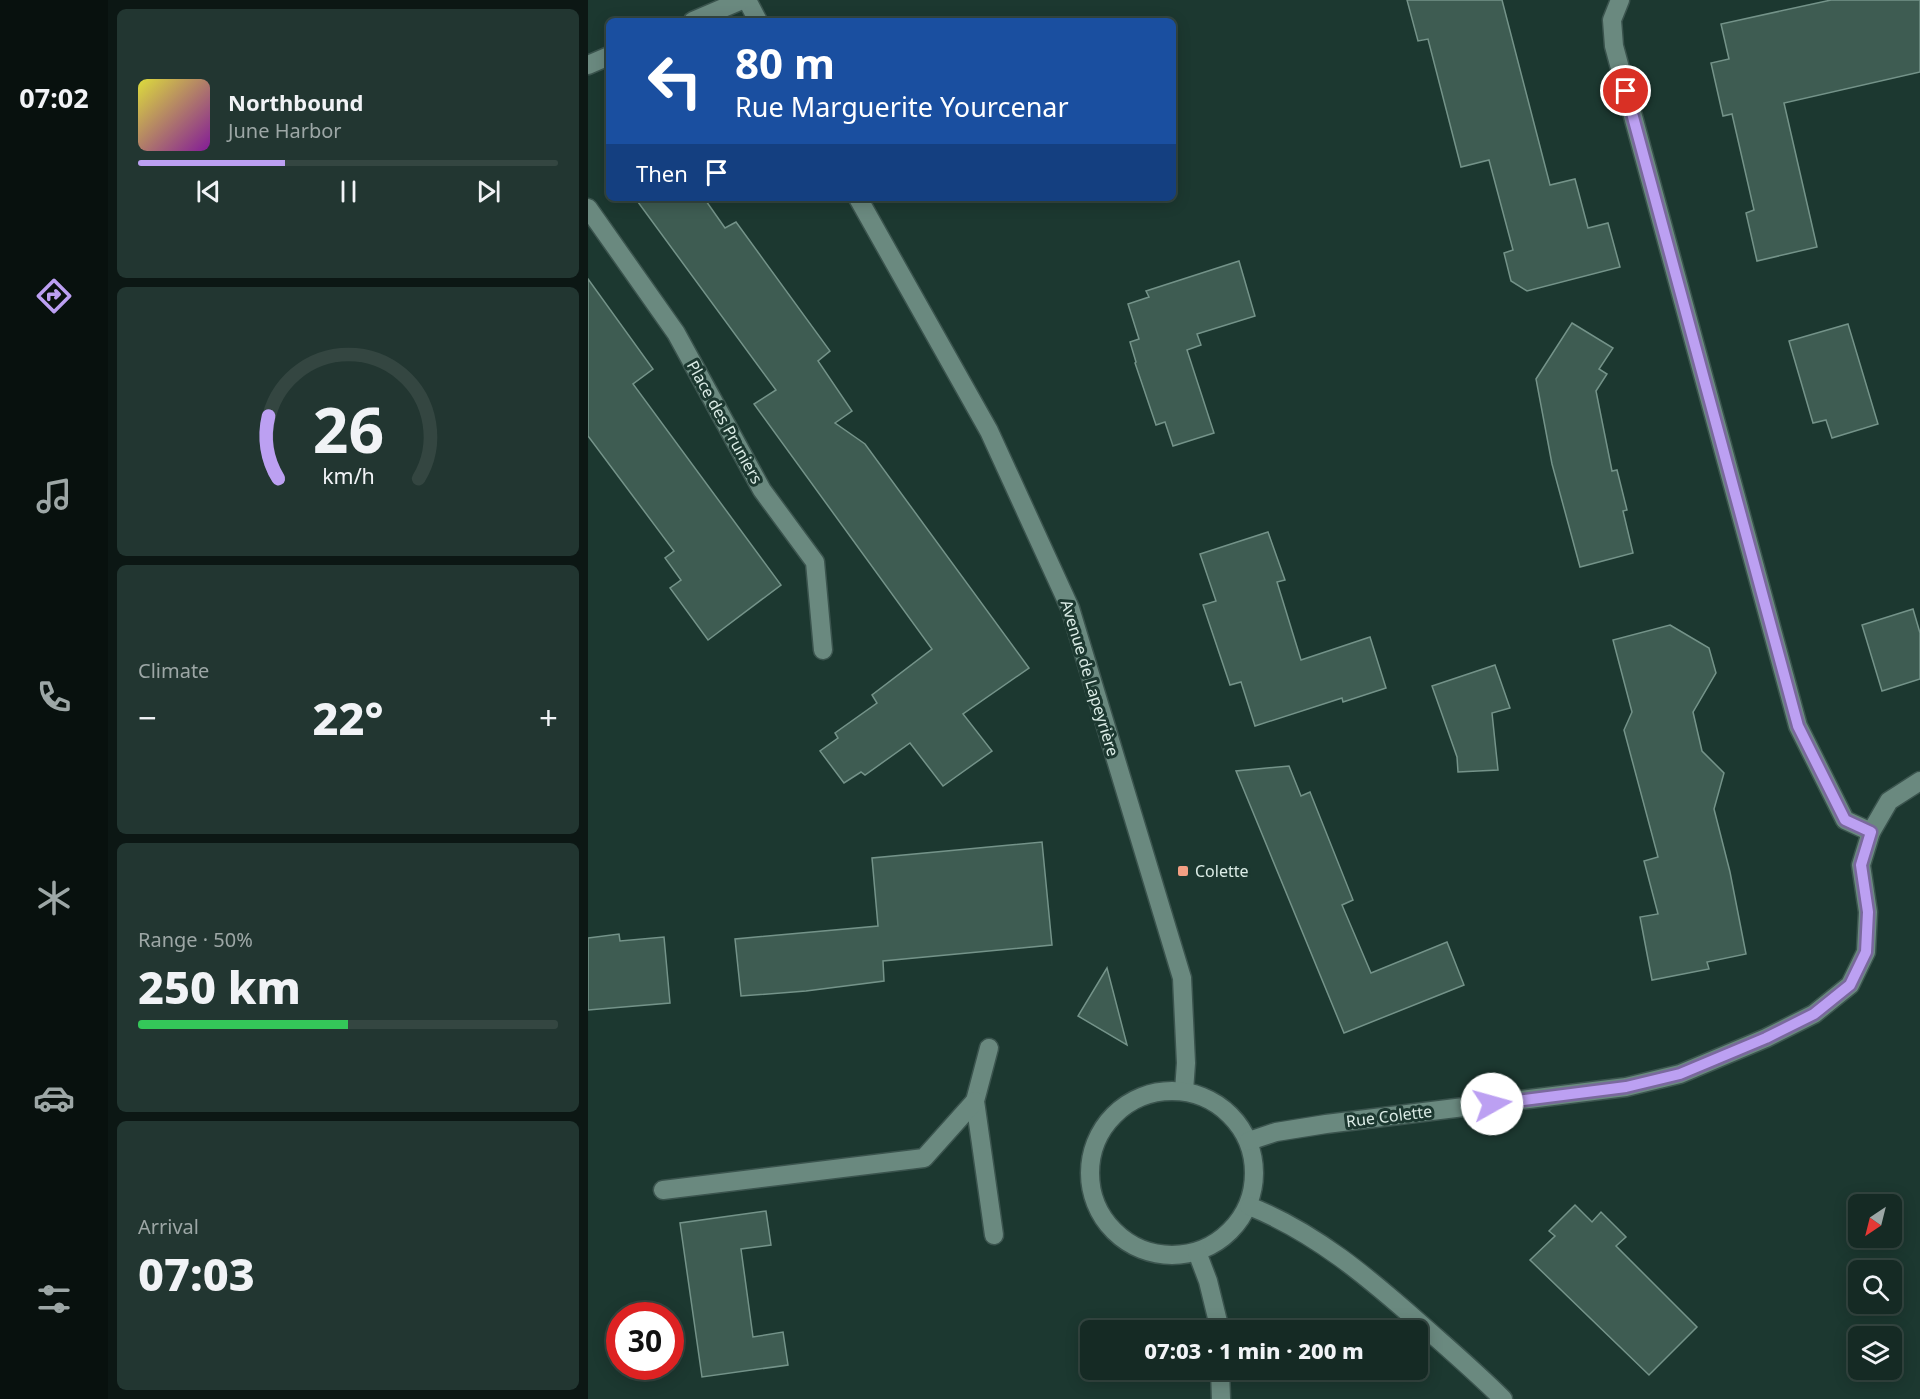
<!DOCTYPE html>
<html lang="en">
<head>
<meta charset="utf-8">
<style>
	:root { --surface:#152a24; --page:#223631; --text:#f1f3f6; --muted:#9da7a6; --line:#344641; --accent:#bca0f2 }
	body { margin:0; font-family:"Noto Sans",sans-serif; background:var(--page); color:var(--text); height:100vh; display:flex; flex-direction:column; font-size:22px; white-space:nowrap }
	* { box-sizing:border-box; margin:0 }
	p { font-size:20px; color:var(--muted) }
	.icon { flex:none; width:33px; height:33px; fill:none; stroke:currentColor; stroke-width:2; stroke-linecap:round; stroke-linejoin:round }
	.map { position:relative; flex:1; overflow:hidden }
	.drawer { display:flex; flex-direction:column; gap:9px; padding:9px; background:#0c1714; width:480px }
	.drawer>* { flex:none }
	.top-card { position:absolute; left:18px; top:18px; width:570px; height:183px; border-radius:9px; box-shadow:0 3px 15px #0003,0 0 0 2px var(--line); background:#1a4fa0; color:#fff; overflow:hidden }
	.needle { width:39px; rotate:215deg }
	.buttons { position:absolute; left:1260px; top:1194px; display:grid; gap:12px }
	.buttons a { display:grid; place-items:center; width:54px; height:54px; border-radius:9px; background:var(--surface); box-shadow:0 3px 15px #0003,0 0 0 2px var(--line); font-size:30px }
	.speed { position:absolute; left:18px; top:1302px; display:flex; gap:12px; font-size:30px; font-weight:700; text-align:center }
	.speed>* { display:grid; place-content:center; width:78px; height:78px; border-radius:50%; background:var(--surface); box-shadow:0 3px 15px #0003,0 0 0 2px var(--line); line-height:1 }
	.speed .limit { border:9px solid #d22; background:#fff; color:#111 }
	.pin { position:absolute; display:grid; place-items:center; width:51px; height:51px; color:#fff; margin:-26px; border:3px solid #fff; border-radius:50%; box-shadow:0 2px 6px #0007 }
	.me { position:absolute; width:66px; margin:-33px; rotate:83deg; stroke-linejoin:round; filter:drop-shadow(0 0 4px #0008) }
	.turn { display:flex; align-items:center; gap:21px; height:126px; padding:0 30px; font-size:27px }
	.turn .icon { width:78px; height:78px; stroke-width:2.5 }
	.turn b { display:block; font-size:42px; line-height:51px }
	.then { display:flex; align-items:center; height:57px; padding:0 30px; background:#0003; gap:12px; font-size:22px }
	.big { font-size:45px; font-weight:800; line-height:1.1 }
	.drawer .card { flex:1; display:flex; flex-direction:column; justify-content:center; gap:9px; min-width:0; padding:0 21px; border-radius:9px; background:var(--page) }
	.drawer .dial { align-items:center; gap:0 }
	.dial svg { height:156px; overflow:visible; fill:none; stroke:var(--line); stroke-width:7; stroke-linecap:round; text-anchor:middle }
	.dial text { fill:var(--text); stroke:none }
	.song { display:flex; align-items:center; gap:18px }
	.cover { width:72px; height:72px; border-radius:9px; background:linear-gradient(135deg,hsl(60 70% 55%),hsl(290 70% 35%)) }
	.played { height:6px; border-radius:3px; background:linear-gradient(90deg,var(--accent) 35%,var(--line) 35%) }
	.keys { display:flex; justify-content:space-around; direction:ltr }
	.heat { display:flex; justify-content:space-between; align-items:center; font-size:33px; direction:ltr }
	.charge { height:9px; border-radius:4px; background:linear-gradient(90deg,#34c759 50%,var(--line) 0) }
	.trip { position:absolute; left:492px; top:1320px; width:348px; height:60px; border-radius:9px; background:var(--surface); box-shadow:0 3px 15px #0003,0 0 0 2px var(--line); font-weight:800; line-height:60px; text-align:center }
	main { display:flex; flex:1; min-height:0 }
	.tab-bar { display:flex; flex-direction:column; width:108px; justify-content:space-around; align-items:center; background:#08110e; color:var(--muted) }
	.tab-bar .icon { width:42px; height:42px }
	.tab-bar .on { color:var(--accent) }
	.tab-bar b { font-size:27px; color:var(--text) }
	.map>svg:first-child { display:block }
	.building { fill:#3e5c52; stroke:#749389; stroke-width:1.5 }
	.lines { fill:none; stroke-linecap:round; stroke-linejoin:round }
	.lane-casing { stroke:#3b544e; stroke-width:21 }
	.street-casing { stroke:#3b544e; stroke-width:21 }
	.lane { stroke:#6a897f; stroke-width:18 }
	.street { stroke:#6a897f; stroke-width:18 }
	.route-casing { stroke:#7a689d; stroke-width:15 }
	.route { stroke:#bca0f2; stroke-width:10 }
	.poi-dot { fill:#f39f83; stroke:#1c3830; stroke-width:2 }
	.labels { text-anchor:middle; stroke-width:6; stroke-linejoin:round; paint-order:stroke }
	.street-label { font-size:16px; fill:#dbece6; stroke:#1c3830 }
	.poi-label { font-size:16px; fill:#dbece6; stroke:#1c3830; text-anchor:start }
</style>
</head>
<body>
<main>
<nav class="tab-bar">
<b>07:02</b>
<svg class="icon on" aria-label="directions" viewBox="0 0 24 24"><path d="M12 3l9 9-9 9-9-9zM9 14v-3h6M13 9l2 2-2 2"/></svg>
<svg class="icon" aria-label="music" viewBox="0 0 24 24"><path d="M9 18V5l10-2v13"/><circle cx="6" cy="18" r="3"/><circle cx="16" cy="16" r="3"/></svg>
<svg class="icon" aria-label="phone" viewBox="0 0 24 24"><path d="M5 4h4l2 5-3 2q2 4 5 5l2-3 5 2v4C11 20 4 13 5 4z"/></svg>
<svg class="icon" aria-label="climate" viewBox="0 0 24 24"><path d="M12 3v18M4 7l16 10M4 17L20 7"/></svg>
<svg class="icon" aria-label="car" viewBox="0 0 24 24"><path d="M5 17H2v-5l4-1 3-4h7l3 4 3 1v5h-3M9 17h6M6 11h13"/><circle cx="7" cy="17" r="2"/><circle cx="17" cy="17" r="2"/></svg>
<svg class="icon" aria-label="filters" viewBox="0 0 24 24"><path d="M4 7h16M4 17h16"/><circle cx="9" cy="7" r="2"/><circle cx="15" cy="17" r="2"/></svg>
</nav>
<section class="drawer">
<div class="card">
<div class="song"><i class="cover"></i><div><b>Northbound</b><p>June Harbor</p></div></div>
<div class="played"></div>
<div class="keys"><svg class="icon" aria-label="previous" viewBox="0 0 24 24"><path d="M18 5L8 12l10 7zM5 5v14"/></svg><svg class="icon" aria-label="pause" viewBox="0 0 24 24"><path d="M8 5v14M16 5v14"/></svg><svg class="icon" aria-label="next" viewBox="0 0 24 24"><path d="M6 5l10 7-10 7zM19 5v14"/></svg></div>
</div>
<div class="card dial"><svg viewBox="0 0 100 80">
<path d="M14 69A42 42 0 1 1 86 69"/>
<path d="M14 69A42 42 0 0 1 9 37" stroke="#bca0f2"/>
<text x="50" y="56" font-size="32" font-weight="700">26</text>
<text x="50" y="72" font-size="11">km/h</text>
</svg></div>
<div class="card"><p>Climate</p>
<div class="heat"><a>−</a><b class="big">22°</b><a>+</a></div>
</div>
<div class="card"><p>Range · 50%</p><b class="big">250 km</b><div class="charge"></div></div>
<div class="card"><p>Arrival</p><b class="big">07:03</b></div>
</section>
<div class="map">
<svg width="1332" height="1399" viewBox="0 0 1332 1399">
	<rect width="100%" height="100%" fill="#1c3830"/>
	<g class="building">
		<path d="M 819,0 L 914,0 L 962,185 L 987,179 L 1000,228 L 1020,223 L 1032,267 L 939,291 L 923,281 L 916,253 L 925,250 L 901,160 L 873,167 L 840,39 L 830,41 Z"/>
		<path d="M 1243,0 L 1332,0 L 1332,72 L 1196,103 L 1229,247 L 1169,261 L 1158,213 L 1166,210 L 1144,114 L 1135,116 L 1123,63 L 1141,59 L 1133,24 Z"/>
		<path d="M 47,198 L 116,198 L 137,228 L 148,222 L 242,351 L 230,361 L 264,411 L 247,423 L 277,444 L 441,668 L 375,714 L 404,751 L 355,786 L 322,743 L 277,775 L 273,772 L 256,783 L 232,751 L 250,738 L 247,733 L 289,703 L 284,695 L 344,649 L 166,404 L 188,390 Z"/>
		<path d="M 651,261 L 667,316 L 609,334 L 613,345 L 599,350 L 626,433 L 585,446 L 577,422 L 568,425 L 547,363 L 548,362 L 542,342 L 551,339 L 540,304 L 561,297 L 558,291 Z"/>
		<path d="M 0,279 L 65,369 L 45,384 L 193,585 L 120,640 L 82,588 L 93,580 L 77,558 L 86,551 L 0,436 Z"/>
		<path d="M 984,323 L 1025,348 L 1011,369 L 1019,374 L 1008,391 L 1024,471 L 1029,470 L 1039,510 L 1035,511 L 1045,553 L 992,567 L 964,464 L 948,379 Z"/>
		<path d="M 1260,324 L 1290,424 L 1244,438 L 1238,420 L 1225,423 L 1201,341 Z"/>
		<path d="M 680,532 L 697,580 L 689,582 L 713,660 L 782,637 L 798,688 L 755,702 L 754,698 L 667,726 L 653,682 L 642,685 L 615,605 L 628,601 L 612,554 Z"/>
		<path d="M 1325,609 L 1332,633 L 1332,679 L 1294,691 L 1274,625 Z"/>
		<path d="M 1082,625 L 1121,648 L 1128,673 L 1105,712 L 1114,751 L 1136,773 L 1126,809 L 1142,872 L 1158,954 L 1119,962 L 1121,969 L 1064,980 L 1052,917 L 1070,914 L 1056,861 L 1070,857 L 1036,730 L 1044,712 L 1025,640 Z"/>
		<path d="M 907,665 L 922,708 L 904,713 L 910,770 L 870,772 L 869,757 L 844,686 Z"/>
		<path d="M 701,766 L 713,796 L 722,792 L 765,900 L 754,905 L 783,973 L 859,942 L 876,985 L 756,1033 L 648,771 Z"/>
		<path d="M 454,842 L 464,945 L 295,961 L 296,981 L 218,991 L 153,996 L 147,939 L 290,926 L 284,858 Z"/>
		<path d="M 31,934 L 32,941 L 76,937 L 82,1003 L 0,1010 L 0,938 Z"/>
		<path d="M 519,968 L 539,1045 L 490,1016 Z"/>
		<path d="M 987,1205 L 1004,1222 L 1013,1212 L 1038,1237 L 1028,1246 L 1109,1327 L 1061,1375 L 942,1260 L 967,1236 L 961,1231 Z"/>
		<path d="M 178,1211 L 183,1245 L 153,1249 L 165,1337 L 195,1332 L 200,1365 L 114,1377 L 92,1223 Z"/>
	</g>
	<g class="lines">
		<defs>
			<g id="lane">
				<path d="M 401,1048 L 387,1101 L 406,1235"/>
				<path d="M 75,1190 L 336,1158 L 387,1101"/>
			</g>
			<g id="street">
				<path d="M 159,0 L 170,21"/>
				<path d="M 1032,0 L 1024,20 L 1026,46 L 1210,726 L 1257,820 L 1283,832"/>
				<path d="M 105,21 L 154,0"/>
				<path d="M 0,65 L 21,56"/>
				<path d="M 270,198 L 401,431 L 482,608 L 594,978 L 598,1063 L 596,1091"/>
				<path d="M 0,208 L 88,333 L 174,490 L 227,562 L 235,650"/>
				<circle cx="584" cy="1173" r="82"/>
				<path d="M 661,1141 L 688,1132 L 738,1124 L 1038,1087 L 1092,1074 L 1178,1038 L 1226,1014 L 1262,985 L 1278,952 L 1280,912 L 1273,865 L 1283,832 L 1301,801 L 1332,781"/>
				<path d="M 661,1206 C 727,1232 781,1278 834,1325 C 861,1349 889,1373 915,1399"/>
				<path d="M 609,1252 L 620,1281 L 632,1330"/>
				<path d="M 632,1370 L 633,1399"/>
			</g>
		</defs>
		<use href="#lane" class="lane-casing"/>
		<use href="#street" class="street-casing"/>
		<use href="#lane" class="lane"/>
		<use href="#street" class="street"/>
	</g>
	<g class="lines">
		<defs>
			<path id="route" d="M 904,1104 L 1038,1087 L 1092,1074 L 1178,1038 L 1226,1014 L 1262,985 L 1278,952 L 1280,912 L 1273,865 L 1283,832 L 1257,820 L 1210,726 L 1038,91"/>
		</defs>
		<use href="#route" class="route-casing"/>
		<use href="#route" class="route"/>
	</g>
	<rect class="poi-dot" x="589" y="865" width="12" height="12" rx="3"/>
	<g class="labels">
		<g class="street-label">
			<text transform="translate(137 422) rotate(61)" y="6">Place des Pruniers</text>
			<text transform="translate(502 678) rotate(73)" y="6">Avenue de Lapeyrière</text>
			<text transform="translate(801 1116) rotate(-7)" y="6">Rue Colette</text>
		</g>
		<g class="poi-label">
			<text x="607" y="877">Colette</text>
		</g>
	</g>
</svg>
<div class="buttons">
<a><svg class="needle" viewBox="-14 -14 28 28"><path d="M0-13l5 13h-10z" fill="#e53935"/><path d="M0 13l5-13h-10z" fill="#9da7a6"/></svg></a>
<a><svg class="icon" aria-label="search" viewBox="0 0 24 24"><circle cx="10" cy="10" r="6"/><path d="M15 15l6 6"/></svg></a>
<a><svg class="icon" aria-label="layers" viewBox="0 0 24 24"><path d="M12 4l9 5-9 5-9-5zM3 14l9 5 9-5"/></svg></a>
</div>
<div class="speed"><div class="limit">30</div></div>
<div class="pin" style="left:1038px;top:91px;background:#d93025"><svg class="icon" aria-label="arrive" viewBox="0 0 24 24"><path d="M6 21V4h12l-3 4 3 4H6"/></svg></div>
<svg class="me" style="left:904px;top:1104px" viewBox="-20 -20 40 40"><circle r="19" fill="#fff"/><path d="M0-13L10 11 0 6-10 11z" fill="#bca0f2"/></svg>
<div class="trip">07:03 · 1 min · 200 m</div>
<div class="top-card">
<div class="turn"><svg class="icon" aria-label="left" viewBox="0 0 24 24"><path d="M17 20v-9H6M10 6l-5 5 5 5"/></svg><div><b>80 m</b>Rue Marguerite Yourcenar</div></div>
<div class="then">Then<svg class="icon" aria-label="arrive" viewBox="0 0 24 24"><path d="M6 21V4h12l-3 4 3 4H6"/></svg></div>
</div>
</div>
</main>
</body>
</html>
